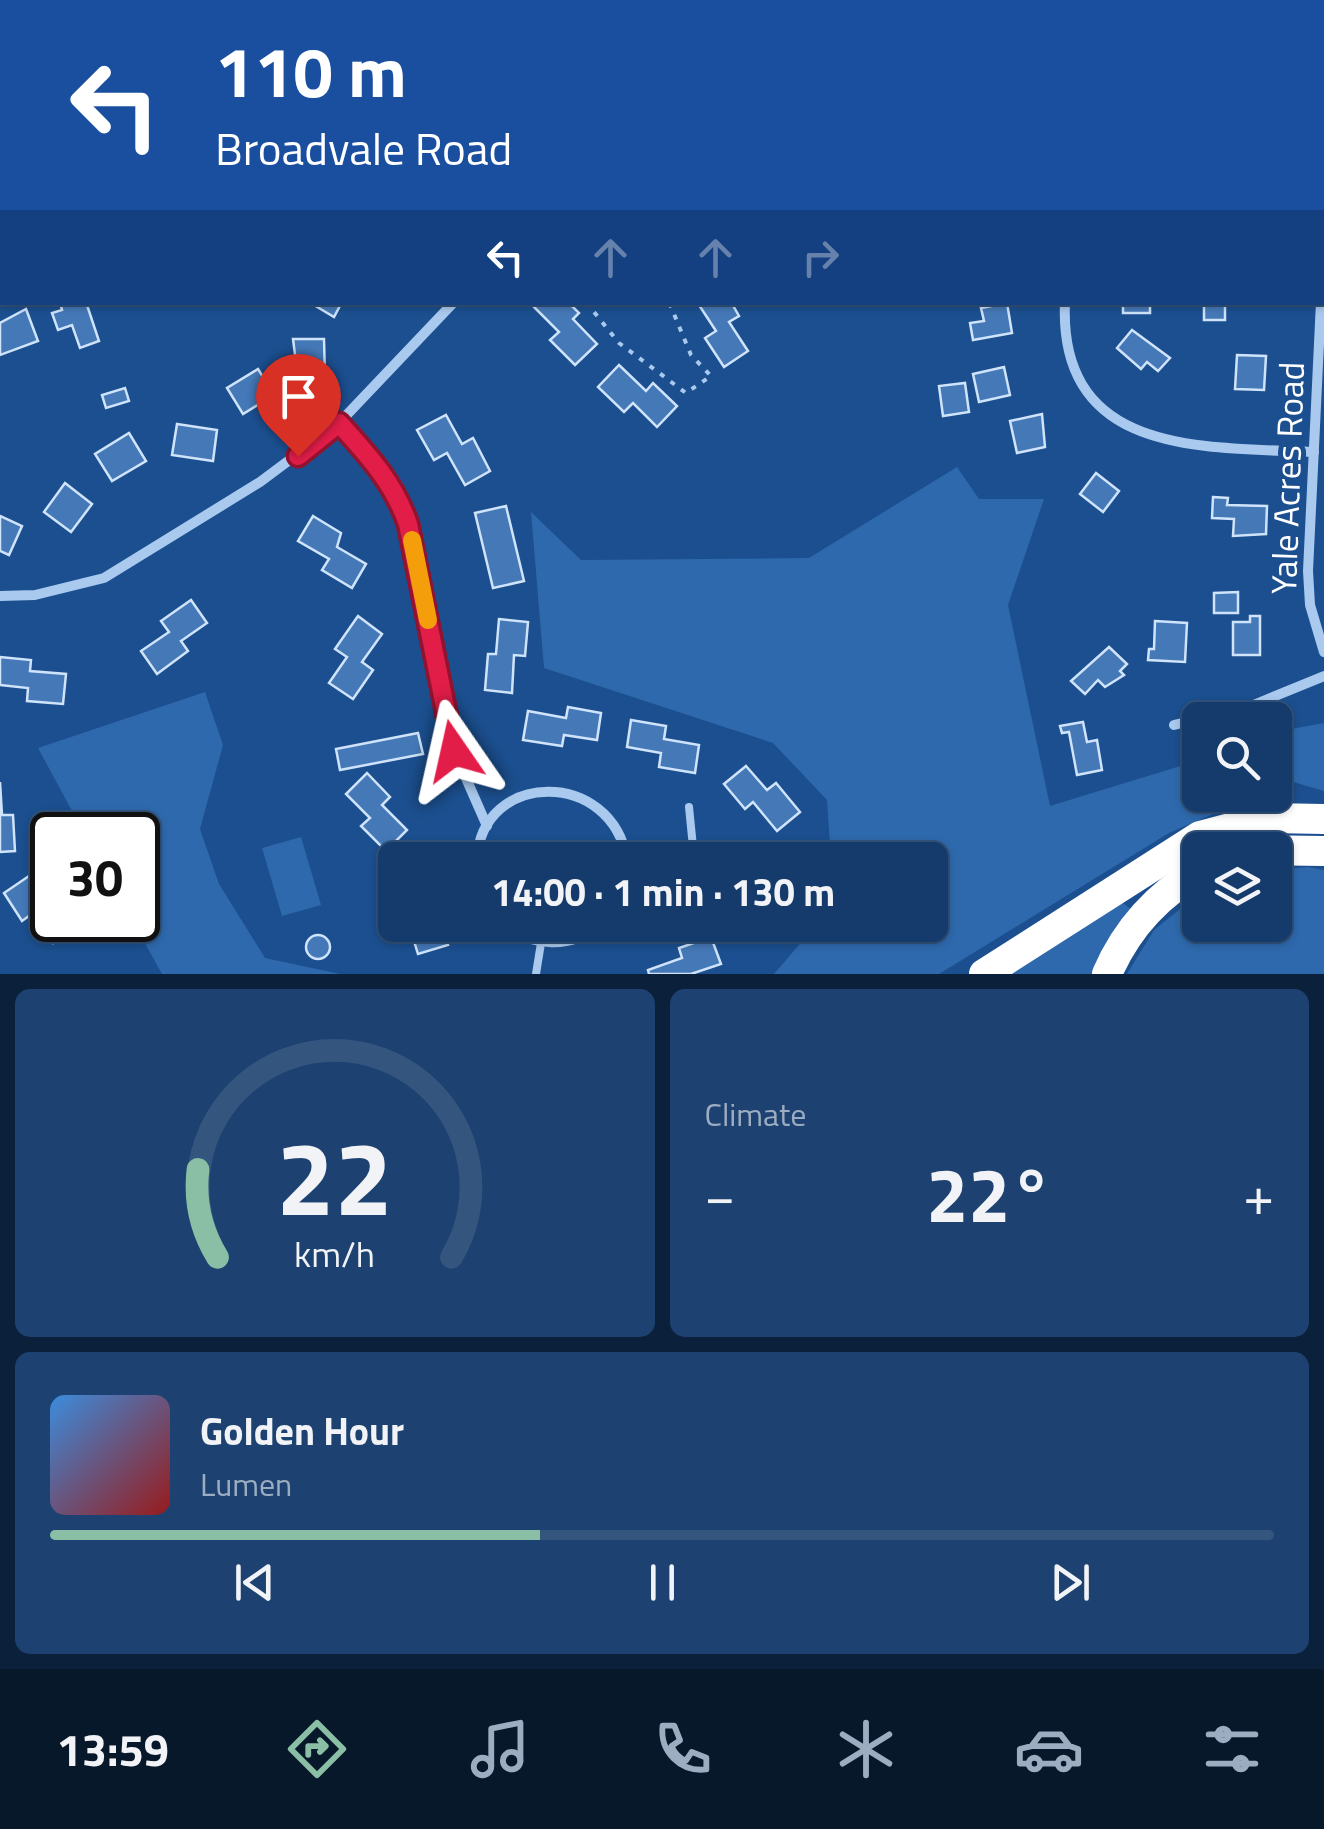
<!DOCTYPE html>
<html lang="en">
<head>
<meta charset="utf-8">
<style>
	:root { --surface:#143b6b; --page:#1d4271; --text:#f1f3f6; --muted:#9dadc1; --line:#33557e; --accent:#8abfa5 }
	body { margin:0; font-family:"Titillium Web",sans-serif; background:var(--page); color:var(--text); height:100vh; display:flex; flex-direction:column; font-size:38px; white-space:nowrap }
	* { box-sizing:border-box; margin:0 }
	p { font-size:32px; color:var(--muted) }
	.icon { flex:none; width:55px; height:55px; fill:none; stroke:currentColor; stroke-width:2; stroke-linecap:round; stroke-linejoin:round }
	.map { position:relative; height:974px; overflow:hidden }
	.details { display:flex; flex-direction:column; gap:15px; padding:15px; background:#0b203b; flex:1 }
	.details>* { flex:none }
	.banner { position:absolute; left:0px; top:0px; width:1325px; height:305px; box-shadow:0 2px 8px #0004,0 0 0 2px var(--line); background:#1a4fa0; color:#fff; overflow:hidden }
	.controls { position:absolute; left:1182px; top:702px; display:grid; gap:20px }
	.controls a { display:grid; place-items:center; width:110px; height:110px; border-radius:15px; background:var(--surface); box-shadow:0 2px 8px #0004,0 0 0 2px var(--line); font-size:50px }
	.speed { position:absolute; left:30px; top:812px; display:flex; gap:20px; font-size:50px; font-weight:700; text-align:center }
	.speed>* { display:grid; place-content:center; width:130px; height:130px; border-radius:50%; background:var(--surface); box-shadow:0 2px 8px #0004,0 0 0 2px var(--line); line-height:1 }
	.speed .limit { border:5px solid #111; border-radius:15px; background:#fff; color:#111 }
	.pin { position:absolute; display:grid; place-items:center; width:85px; height:85px; color:#fff; margin:-102px -42px; border-radius:50% 50% 50% 0; rotate:-45deg; box-shadow:0 0 10px #0007 }
	.pin .icon { rotate:45deg }
	.me { position:absolute; width:110px; margin:-55px; rotate:349deg; stroke-linejoin:round; filter:drop-shadow(0 0 8px #0008) }
	.turn { display:flex; align-items:center; gap:35px; height:210px; padding:0 50px; font-size:45px }
	.turn .icon { width:130px; height:130px; stroke-width:2.5 }
	.turn b { display:block; font-size:70px; line-height:85px }
	.lanes { display:flex; align-items:center; height:95px; padding:0 50px; background:#0003; justify-content:center; gap:50px; direction:ltr }
	.lanes .off { opacity:.35 }
	.big { font-size:75px; font-weight:700; line-height:1.1 }
	.details .card { flex:1; display:flex; flex-direction:column; justify-content:center; gap:15px; min-width:0; padding:0 35px; border-radius:15px; background:var(--page) }
	.details .dial { align-items:center; gap:0 }
	.dial svg { height:260px; overflow:visible; fill:none; stroke:var(--line); stroke-width:7; stroke-linecap:round; text-anchor:middle }
	.dial text { fill:var(--text); stroke:none }
	.song { display:flex; align-items:center; gap:30px }
	.cover { width:120px; height:120px; border-radius:15px; background:linear-gradient(135deg,hsl(210 70% 55%),hsl(0 70% 35%)) }
	.played { height:10px; border-radius:5px; background:linear-gradient(90deg,var(--accent) 40%,var(--line) 40%) }
	.keys { display:flex; justify-content:space-around; direction:ltr }
	.heat { display:flex; justify-content:space-between; align-items:center; font-size:55px; direction:ltr }
	.details .tiles { flex:1; display:grid; gap:15px; grid-template-columns:1fr 1fr }
	.card:last-child { grid-column:span 2 }
	.trip { position:absolute; left:378px; top:842px; width:570px; height:100px; border-radius:15px; background:var(--surface); box-shadow:0 2px 8px #0004,0 0 0 2px var(--line); font-weight:700; line-height:100px; text-align:center }
	.menu { display:flex; height:160px; justify-content:space-around; align-items:center; background:#08182b; color:var(--muted) }
	.menu .icon { width:70px; height:70px }
	.menu .selected { color:var(--accent) }
	.menu b { font-size:45px; color:var(--text) }
	.map>svg:first-child { display:block }
	.green { fill:#2e69ad }
	.building { fill:#4478b7; stroke:#cfe3fa; stroke-width:2.5 }
	.lines { fill:none; stroke-linecap:round; stroke-linejoin:round }
	.path { stroke:#a9c9ee; stroke-width:4; stroke-dasharray:5 8; stroke-linecap:butt }
	.service { stroke:#a9c9ee; stroke-width:8 }
	.minor { stroke:#a9c9ee; stroke-width:10 }
	.tertiary { stroke:#a9c9ee; stroke-width:18 }
	.motorway { stroke:#fff; stroke-width:30 }
	.route-casing { stroke:#92132f; stroke-width:25 }
	.route { stroke:#e11d48; stroke-width:18 }
	.slow { stroke:#f59e0b; stroke-width:18 }
	.labels { text-anchor:middle; stroke-width:10; stroke-linejoin:round; paint-order:stroke }
	.street-label { font-size:35px; fill:#fff; stroke:#1b4f8f }
</style>
</head>
<body>
<div class="map">
<svg width="1324" height="974" viewBox="0 0 1324 974">
	<rect width="100%" height="100%" fill="#1b4f8f"/>
	<g class="green">
		<path d="M 957,467 L 979,499 L 1044,499 L 1008,605 L 1050,806 L 1200,760 L 1200,795 L 1257,795 L 1169,833 L 939,974 L 774,974 L 816,925 L 930,925 L 930,860 L 831,860 L 827,800 L 773,743 L 544,668 L 531,512 L 581,560 L 809,558 Z"/>
		<path d="M 205,692 L 223,745 L 200,829 L 219,884 L 265,958 L 340,974 L 162,974 L 132,920 L 138,920 L 138,835 L 85,835 L 38,748 Z"/>
		<path d="M 1324,723 L 1324,791 L 1290,781 L 1275,787 L 1275,732 Z"/>
		<path d="M 301,837 L 321,905 L 282,916 L 262,848 Z"/>
		<path d="M 1308,867 L 1324,870 L 1324,974 L 1127,974 L 1154,930 L 1200,893 L 1200,925 L 1275,925 L 1275,870 Z"/>
		<path d="M 1120,901 L 1135,912 L 1098,974 L 1009,974 Z"/>
	</g>
	<g class="building">
		<path d="M 60,302 L 86,302 L 99,341 L 80,348 L 72,325 L 58,330 L 52,313 L 62,310 Z"/>
		<path d="M 309,302 L 342,302 L 334,317 Z"/>
		<path d="M 535,302 L 568,302 L 579,313 L 573,319 L 597,344 L 575,365 L 550,340 L 559,332 L 532,305 Z"/>
		<path d="M 697,302 L 731,302 L 739,316 L 729,322 L 748,351 L 724,367 L 705,338 L 716,331 Z"/>
		<rect x="1123" y="302" width="27" height="11"/>
		<rect x="1204" y="302" width="21" height="18"/>
		<path d="M 1007,303 L 1012,333 L 973,340 L 970,323 L 984,321 L 981,308 Z"/>
		<path d="M 26,309 L 38,341 L 0,355 L 0,323 Z"/>
		<path d="M 1132,330 L 1170,358 L 1158,371 L 1147,362 L 1141,369 L 1117,348 Z"/>
		<path d="M 293,339 L 324,339 L 325,378 L 298,378 Z"/>
		<path d="M 1237,355 L 1266,356 L 1264,390 L 1235,389 Z"/>
		<path d="M 619,365 L 646,391 L 653,383 L 677,406 L 657,427 L 633,403 L 624,412 L 598,387 Z"/>
		<path d="M 1004,367 L 1010,395 L 979,402 L 973,374 Z"/>
		<path d="M 258,369 L 274,395 L 243,414 L 227,388 Z"/>
		<path d="M 965,383 L 969,412 L 943,416 L 939,386 Z"/>
		<path d="M 125,388 L 129,401 L 106,408 L 102,395 Z"/>
		<path d="M 1042,414 L 1045,447 L 1017,453 L 1010,421 Z"/>
		<path d="M 446,415 L 462,444 L 473,438 L 490,471 L 465,485 L 447,453 L 434,460 L 417,430 Z"/>
		<path d="M 177,424 L 217,430 L 213,461 L 172,455 Z"/>
		<path d="M 129,433 L 146,461 L 112,481 L 95,454 Z"/>
		<path d="M 1096,473 L 1119,491 L 1103,512 L 1080,494 Z"/>
		<path d="M 65,483 L 92,504 L 71,532 L 44,512 Z"/>
		<path d="M 1213,497 L 1228,498 L 1227,505 L 1267,506 L 1266,534 L 1233,536 L 1234,519 L 1212,518 Z"/>
		<path d="M 506,506 L 524,581 L 493,588 L 475,513 Z"/>
		<path d="M 0,516 L 22,526 L 9,555 L 0,551 Z"/>
		<path d="M 313,516 L 341,533 L 337,547 L 366,564 L 352,588 L 322,570 L 329,559 L 298,541 Z"/>
		<path d="M 1238,592 L 1238,613 L 1214,613 L 1214,593 Z"/>
		<path d="M 191,600 L 207,623 L 181,641 L 188,651 L 157,674 L 141,651 L 169,632 L 161,621 Z"/>
		<path d="M 358,616 L 382,634 L 362,662 L 373,670 L 353,699 L 329,683 L 347,657 L 335,649 Z"/>
		<path d="M 1250,616 L 1260,616 L 1260,655 L 1233,655 L 1233,622 L 1250,622 Z"/>
		<path d="M 499,619 L 528,622 L 525,656 L 514,655 L 512,693 L 485,690 L 488,654 L 496,654 Z"/>
		<path d="M 1155,621 L 1187,623 L 1185,662 L 1148,660 L 1149,649 L 1154,649 Z"/>
		<path d="M 1109,647 L 1127,664 L 1120,671 L 1124,675 L 1105,687 L 1098,680 L 1085,694 L 1071,681 Z"/>
		<path d="M 0,657 L 31,660 L 30,671 L 66,674 L 63,704 L 27,701 L 28,688 L 0,685 Z"/>
		<path d="M 568,707 L 601,713 L 597,740 L 564,735 L 562,746 L 523,740 L 528,711 L 566,718 Z"/>
		<path d="M 631,720 L 666,726 L 664,739 L 699,745 L 695,773 L 659,767 L 661,753 L 627,747 Z"/>
		<path d="M 1083,722 L 1087,742 L 1097,740 L 1102,770 L 1077,775 L 1069,732 L 1062,733 L 1060,726 Z"/>
		<path d="M 418,733 L 423,754 L 340,770 L 336,749 Z"/>
		<path d="M 746,766 L 767,790 L 776,783 L 800,812 L 777,831 L 753,802 L 745,809 L 724,784 Z"/>
		<path d="M 367,773 L 390,797 L 382,805 L 407,830 L 386,851 L 361,826 L 370,818 L 346,794 Z"/>
		<path d="M 0,782 L 2,815 L 13,815 L 15,851 L 0,852 Z"/>
		<path d="M 29,876 L 47,904 L 52,900 L 52,920 L 72,920 L 77,927 L 53,943 L 33,913 L 22,921 L 4,893 Z"/>
		<path d="M 409,925 L 442,925 L 448,945 L 418,954 Z"/>
		<circle cx="318" cy="947" r="12"/>
		<path d="M 711,937 L 721,964 L 691,974 L 649,974 L 648,970 L 682,958 L 679,948 Z"/>
	</g>
	<g class="lines">
		<path class="path" d="M 586,302 L 619,343 L 686,393 L 711,376 L 691,355 L 669,302"/>
		<g class="service">
			<path d="M 689,807 L 693,847"/>
			<path d="M 627,857 L 693,847 L 695,860"/>
			<path d="M 536,974 L 541,943"/>
		</g>
		<g class="minor">
			<path d="M 115,0 L 116,2"/>
			<path d="M 949,0 L 952,2"/>
			<path d="M 830,2 L 834,0"/>
			<path d="M 1322,268 L 1324,235"/>
			<path d="M 1065,302 C 1058,457 1206,447 1314,452"/>
			<path d="M 1321,302 L 1308,571 L 1310,605 L 1324,652"/>
			<path d="M 339,423 L 383,472 L 409,524 L 454,751 L 487,826"/>
			<path d="M 0,596 L 35,595 L 104,578 L 260,482 L 339,423 L 454,302"/>
			<path d="M 1174,725 L 1251,706 L 1324,676"/>
			<path d="M 477,860 C 481,770 612,768 627,860"/>
			<path d="M 504,925 C 533,946 570,950 599,925"/>
		</g>
		<g class="tertiary">
			<path d="M 396,2 L 400,0"/>
			<path d="M 0,260 L 2,259"/>
		</g>
		<g class="motorway">
			<path d="M 1261,850 L 1324,851"/>
			<path d="M 984,974 L 1200,836 L 1268,818 L 1324,819"/>
			<path d="M 1107,974 C 1126,930 1158,894 1200,871"/>
		</g>
	</g>
	<g class="lines">
		<defs>
			<path id="route" d="M 298,456 L 339,423 C 368,455 394,483 408,524 L 454,751"/>
		</defs>
		<use href="#route" class="route-casing"/>
		<use href="#route" class="route"/>
		<path class="slow" d="M 412,540 L 428,620"/>
	</g>
	<g class="labels">
		<g class="street-label">
			<text transform="translate(1288 478) rotate(-88)" y="12">Yale Acres Road</text>
		</g>
	</g>
</svg>
<div class="controls">
<a><svg class="icon" aria-label="search" viewBox="0 0 24 24"><circle cx="10" cy="10" r="6"/><path d="M15 15l6 6"/></svg></a>
<a><svg class="icon" aria-label="layers" viewBox="0 0 24 24"><path d="M12 4l9 5-9 5-9-5zM3 14l9 5 9-5"/></svg></a>
</div>
<div class="speed"><div class="limit">30</div></div>
<div class="pin" style="left:298px;top:456px;background:#d93025"><svg class="icon" aria-label="arrive" viewBox="0 0 24 24"><path d="M6 21V4h12l-3 4 3 4H6"/></svg></div>
<svg class="me" style="left:454px;top:751px" viewBox="-20 -20 40 40"><path d="M0-17L14 15 0 8-14 15z" fill="#e11d48" stroke="#fff" stroke-width="4"/></svg>
<div class="trip">14:00 · 1 min · 130 m</div>
<div class="banner">
<div class="turn"><svg class="icon" aria-label="left" viewBox="0 0 24 24"><path d="M17 20v-9H6M10 6l-5 5 5 5"/></svg><div><b>110 m</b>Broadvale Road</div></div>
<div class="lanes"><svg class="icon" aria-label="left" viewBox="0 0 24 24"><path d="M17 20v-9H6M10 6l-5 5 5 5"/></svg><svg class="icon off" aria-label="ahead" viewBox="0 0 24 24"><path d="M12 20V5M6 11l6-6 6 6"/></svg><svg class="icon off" aria-label="ahead" viewBox="0 0 24 24"><path d="M12 20V5M6 11l6-6 6 6"/></svg><svg class="icon off" aria-label="right" viewBox="0 0 24 24"><path d="M7 20v-9h11M14 6l5 5-5 5"/></svg></div>
</div>
</div>
<section class="details">
<div class="tiles">
<div class="card dial"><svg viewBox="0 0 100 80">
<path d="M14 69A42 42 0 1 1 86 69"/>
<path d="M14 69A42 42 0 0 1 8 42" stroke="#8abfa5"/>
<text x="50" y="56" font-size="32" font-weight="700">22</text>
<text x="50" y="72" font-size="11">km/h</text>
</svg></div>
<div class="card"><p>Climate</p>
<div class="heat"><a>−</a><b class="big">22°</b><a>+</a></div>
</div>
<div class="card">
<div class="song"><i class="cover"></i><div><b>Golden Hour</b><p>Lumen</p></div></div>
<div class="played"></div>
<div class="keys"><svg class="icon" aria-label="previous" viewBox="0 0 24 24"><path d="M18 5L8 12l10 7zM5 5v14"/></svg><svg class="icon" aria-label="pause" viewBox="0 0 24 24"><path d="M8 5v14M16 5v14"/></svg><svg class="icon" aria-label="next" viewBox="0 0 24 24"><path d="M6 5l10 7-10 7zM19 5v14"/></svg></div>
</div>
</div>
</section>
<nav class="menu">
<b>13:59</b>
<svg class="icon selected" aria-label="directions" viewBox="0 0 24 24"><path d="M12 3l9 9-9 9-9-9zM9 14v-3h6M13 9l2 2-2 2"/></svg>
<svg class="icon" aria-label="music" viewBox="0 0 24 24"><path d="M9 18V5l10-2v13"/><circle cx="6" cy="18" r="3"/><circle cx="16" cy="16" r="3"/></svg>
<svg class="icon" aria-label="phone" viewBox="0 0 24 24"><path d="M5 4h4l2 5-3 2q2 4 5 5l2-3 5 2v4C11 20 4 13 5 4z"/></svg>
<svg class="icon" aria-label="climate" viewBox="0 0 24 24"><path d="M12 3v18M4 7l16 10M4 17L20 7"/></svg>
<svg class="icon" aria-label="car" viewBox="0 0 24 24"><path d="M5 17H2v-5l4-1 3-4h7l3 4 3 1v5h-3M9 17h6M6 11h13"/><circle cx="7" cy="17" r="2"/><circle cx="17" cy="17" r="2"/></svg>
<svg class="icon" aria-label="filters" viewBox="0 0 24 24"><path d="M4 7h16M4 17h16"/><circle cx="9" cy="7" r="2"/><circle cx="15" cy="17" r="2"/></svg>
</nav>
</body>
</html>
